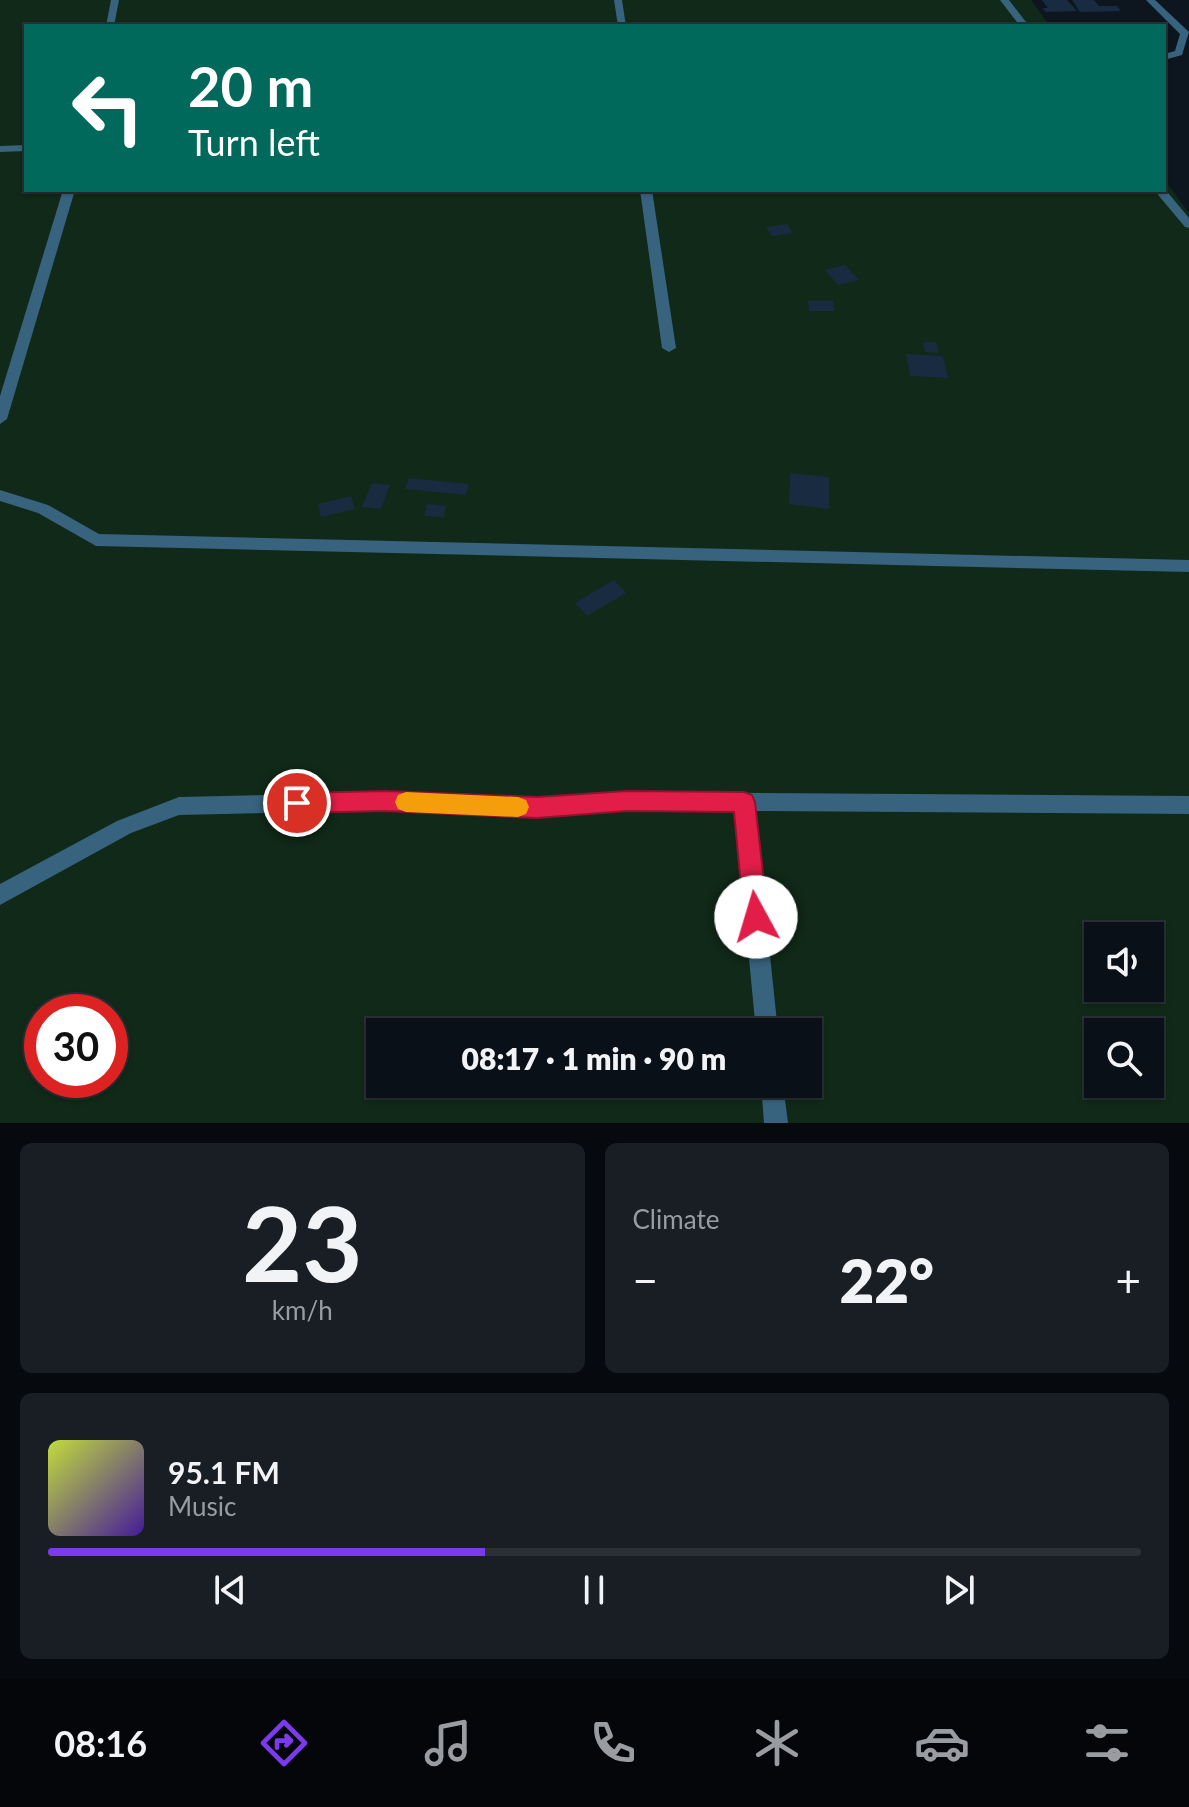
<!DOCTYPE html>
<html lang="en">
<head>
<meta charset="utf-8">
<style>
	:root { --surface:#0a1017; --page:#181e24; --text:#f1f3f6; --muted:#999da1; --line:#2a3036; --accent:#7c3aed }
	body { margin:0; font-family:Lato,sans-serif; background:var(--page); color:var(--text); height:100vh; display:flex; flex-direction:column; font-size:30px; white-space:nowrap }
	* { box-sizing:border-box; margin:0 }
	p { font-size:26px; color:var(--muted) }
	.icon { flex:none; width:44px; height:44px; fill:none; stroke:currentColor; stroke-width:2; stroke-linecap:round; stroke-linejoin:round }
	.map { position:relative; height:1123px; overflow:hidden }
	.panel { display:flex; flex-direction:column; gap:20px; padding:20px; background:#06090d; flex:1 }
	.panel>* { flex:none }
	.hud { position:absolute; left:24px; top:24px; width:1142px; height:168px; border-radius:0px; box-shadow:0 2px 6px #0004,0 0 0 2px var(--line); background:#00695c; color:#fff; overflow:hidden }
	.fabs { position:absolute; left:1084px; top:922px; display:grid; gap:16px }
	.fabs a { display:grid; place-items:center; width:80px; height:80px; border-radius:0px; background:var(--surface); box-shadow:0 2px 6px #0004,0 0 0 2px var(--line); font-size:40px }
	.speed { position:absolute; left:24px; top:994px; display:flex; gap:16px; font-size:40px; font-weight:700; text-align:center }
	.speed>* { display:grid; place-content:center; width:104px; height:104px; border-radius:50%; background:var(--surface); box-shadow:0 2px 6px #0004,0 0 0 2px var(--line); line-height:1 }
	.speed .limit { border:12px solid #d22; background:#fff; color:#111 }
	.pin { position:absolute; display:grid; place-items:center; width:68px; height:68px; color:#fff; margin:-34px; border:4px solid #fff; border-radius:50%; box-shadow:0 2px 8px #0007 }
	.me { position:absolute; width:88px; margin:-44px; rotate:354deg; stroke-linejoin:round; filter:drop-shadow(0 0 6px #0008) }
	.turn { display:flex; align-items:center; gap:28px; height:168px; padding:0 32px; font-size:36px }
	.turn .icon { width:104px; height:104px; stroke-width:2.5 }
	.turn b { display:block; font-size:56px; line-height:68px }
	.big { font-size:60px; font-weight:800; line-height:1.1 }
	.panel .widget { flex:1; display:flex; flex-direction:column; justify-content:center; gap:12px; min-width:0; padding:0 28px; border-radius:12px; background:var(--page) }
	.panel .dial { align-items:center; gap:0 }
	.dial b { font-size:104px; line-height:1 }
	.song { display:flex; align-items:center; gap:24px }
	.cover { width:96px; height:96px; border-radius:12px; background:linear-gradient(135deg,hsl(70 70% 55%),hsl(260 70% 35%)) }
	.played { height:8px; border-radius:4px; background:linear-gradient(90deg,var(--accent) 40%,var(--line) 40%) }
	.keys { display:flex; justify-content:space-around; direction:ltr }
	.heat { display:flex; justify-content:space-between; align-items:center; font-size:44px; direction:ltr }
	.panel .tiles { flex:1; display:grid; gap:20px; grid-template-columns:1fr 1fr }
	.widget:last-child { grid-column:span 2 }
	.trip { position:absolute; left:366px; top:1018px; width:456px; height:80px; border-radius:0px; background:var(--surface); box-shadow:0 2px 6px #0004,0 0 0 2px var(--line); font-weight:800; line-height:80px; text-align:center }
	.tabs { display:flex; height:128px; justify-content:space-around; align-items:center; background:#040609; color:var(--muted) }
	.tabs .icon { width:56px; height:56px }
	.tabs .current { color:var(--accent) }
	.tabs b { font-size:36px; color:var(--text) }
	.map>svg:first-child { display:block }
	.green { fill:#102918; fill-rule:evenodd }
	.building { fill:#192b40 }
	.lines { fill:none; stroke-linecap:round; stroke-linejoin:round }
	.minor { fill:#38637e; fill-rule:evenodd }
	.route { fill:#e11d48; stroke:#92132f; stroke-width:2 }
	.slow { fill:#f59e0b }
</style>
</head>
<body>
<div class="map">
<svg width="1189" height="1123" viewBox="0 0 1189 1123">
	<rect width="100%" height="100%" fill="#0d161f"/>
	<path class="green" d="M 0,0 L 1031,0 L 1050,26 L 26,26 L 26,190 L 1164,190 L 1164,179 L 1189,213 L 1189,1123 L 0,1123 ZM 1098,936 L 1150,936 L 1150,988 L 1098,988 ZM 42,1012 L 110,1012 L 110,1080 L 42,1080 ZM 380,1032 L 808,1032 L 808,1084 L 380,1084 ZM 1098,1032 L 1150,1032 L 1150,1084 L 1098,1084 Z"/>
	<g class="building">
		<path d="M 1042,0 L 1067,0 L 1077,11 L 1046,12 L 1042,8 L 1048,8 Z"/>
		<path d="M 1072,0 L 1094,0 L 1099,6 L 1117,6 L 1121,11 L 1080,12 Z"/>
		<path d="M 787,224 L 793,233 L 772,236 L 766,227 Z"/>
		<path d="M 845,265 L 859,280 L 838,285 L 825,270 Z"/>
		<path d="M 808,301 L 833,301 L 835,311 L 809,311 Z"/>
		<path d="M 923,342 L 936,342 L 939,353 L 925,352 Z"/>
		<path d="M 906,354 L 943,356 L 948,378 L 910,376 Z"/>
		<path d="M 790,473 L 829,477 L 829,509 L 789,504 Z"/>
		<path d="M 409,478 L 469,484 L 466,495 L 405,489 Z"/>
		<path d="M 372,483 L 390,485 L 381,509 L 362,507 Z"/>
		<path d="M 351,496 L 355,509 L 321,517 L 318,504 Z"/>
		<path d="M 427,504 L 446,506 L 444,517 L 424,516 Z"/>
		<path d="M 614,580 L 626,593 L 587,616 L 575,603 Z"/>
	</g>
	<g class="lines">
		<g class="minor">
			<path d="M 111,0 L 119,0 L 114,26 L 106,26 Z"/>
			<path d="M 614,0 L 622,0 L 626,26 L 618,26 Z"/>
			<path d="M 1000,0 L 1009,0 L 1029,26 L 1020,26 Z"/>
			<path d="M 1146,0 L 1155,0 L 1189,32 L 1182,55 L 1164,60 L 1164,54 L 1175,51 L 1180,34 Z"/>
			<path d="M 26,145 L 26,151 L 0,152 L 0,146 Z"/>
			<path d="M 1164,188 L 1189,218 L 1189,228 L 1185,227 L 1154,190 L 1164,190 Z"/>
			<path d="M 63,190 L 75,190 L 7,419 L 0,424 L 0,396 Z"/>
			<path d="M 640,190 L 652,190 L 676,348 L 669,352 L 662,348 Z"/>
			<path d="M 0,490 L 48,505 L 99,534 L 1189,560 L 1189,572 L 96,546 L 38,513 L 0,501 Z"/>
			<path d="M 385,792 L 537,799 L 627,792 L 1189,796 L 1189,814 L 755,811 L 778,1032 L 756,1032 L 735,811 L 627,810 L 537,817 L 385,810 L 179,815 L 131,833 L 0,905 L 0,884 L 117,821 L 179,797 Z"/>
			<path d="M 761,1084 L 783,1084 L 788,1123 L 764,1123 Z"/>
		</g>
	</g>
	<path class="route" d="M 385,791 L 537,797 L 627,791 L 744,792 L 752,795 L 755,802 L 768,917 L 764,925 L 756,929 L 747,925 L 744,917 L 734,812 L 627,811 L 537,818 L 385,811 L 297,813 L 289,810 L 286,803 L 289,796 L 297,793 Z"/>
	<path class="slow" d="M 406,792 L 518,797 L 526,800 L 529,807 L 526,814 L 518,817 L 406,812 L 398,809 L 395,802 L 398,795 Z"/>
</svg>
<div class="fabs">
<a><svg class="icon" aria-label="sound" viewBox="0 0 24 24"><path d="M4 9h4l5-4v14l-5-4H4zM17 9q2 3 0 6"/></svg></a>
<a><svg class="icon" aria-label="search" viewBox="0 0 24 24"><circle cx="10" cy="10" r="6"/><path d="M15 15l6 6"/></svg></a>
</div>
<div class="speed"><div class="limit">30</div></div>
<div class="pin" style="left:297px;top:803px;background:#d93025"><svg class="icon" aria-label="arrive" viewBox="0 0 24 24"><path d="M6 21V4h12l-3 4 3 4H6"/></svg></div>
<svg class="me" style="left:756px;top:917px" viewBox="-20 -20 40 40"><circle r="19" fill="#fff"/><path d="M0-13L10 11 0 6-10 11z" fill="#e11d48"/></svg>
<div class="trip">08:17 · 1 min · 90 m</div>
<div class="hud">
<div class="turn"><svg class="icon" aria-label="left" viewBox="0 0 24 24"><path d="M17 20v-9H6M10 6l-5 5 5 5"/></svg><div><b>20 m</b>Turn left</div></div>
</div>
</div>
<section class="panel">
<div class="tiles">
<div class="widget dial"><b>23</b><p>km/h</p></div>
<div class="widget"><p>Climate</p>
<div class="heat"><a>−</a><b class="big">22°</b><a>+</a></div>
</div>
<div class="widget">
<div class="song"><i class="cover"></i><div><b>95.1 FM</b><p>Music</p></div></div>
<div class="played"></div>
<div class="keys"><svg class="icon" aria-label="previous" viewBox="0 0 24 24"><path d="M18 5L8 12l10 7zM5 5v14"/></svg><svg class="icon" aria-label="pause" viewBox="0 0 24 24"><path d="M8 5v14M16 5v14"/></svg><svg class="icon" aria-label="next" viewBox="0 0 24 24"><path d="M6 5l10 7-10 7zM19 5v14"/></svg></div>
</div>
</div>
</section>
<nav class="tabs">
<b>08:16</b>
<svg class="icon current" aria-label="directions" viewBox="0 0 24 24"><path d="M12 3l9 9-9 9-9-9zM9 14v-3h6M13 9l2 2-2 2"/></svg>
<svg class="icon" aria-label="music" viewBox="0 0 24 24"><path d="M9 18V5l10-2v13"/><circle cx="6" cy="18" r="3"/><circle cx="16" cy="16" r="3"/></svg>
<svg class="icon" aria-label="phone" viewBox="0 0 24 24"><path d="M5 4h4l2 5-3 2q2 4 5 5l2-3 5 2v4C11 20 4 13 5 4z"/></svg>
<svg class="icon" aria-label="climate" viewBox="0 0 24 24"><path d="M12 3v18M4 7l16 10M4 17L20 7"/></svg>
<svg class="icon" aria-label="car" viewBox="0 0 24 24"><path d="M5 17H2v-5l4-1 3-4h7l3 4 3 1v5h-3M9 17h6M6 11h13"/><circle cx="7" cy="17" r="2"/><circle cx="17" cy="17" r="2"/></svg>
<svg class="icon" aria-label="filters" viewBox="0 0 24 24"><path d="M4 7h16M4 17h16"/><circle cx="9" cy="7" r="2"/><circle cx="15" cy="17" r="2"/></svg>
</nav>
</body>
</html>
